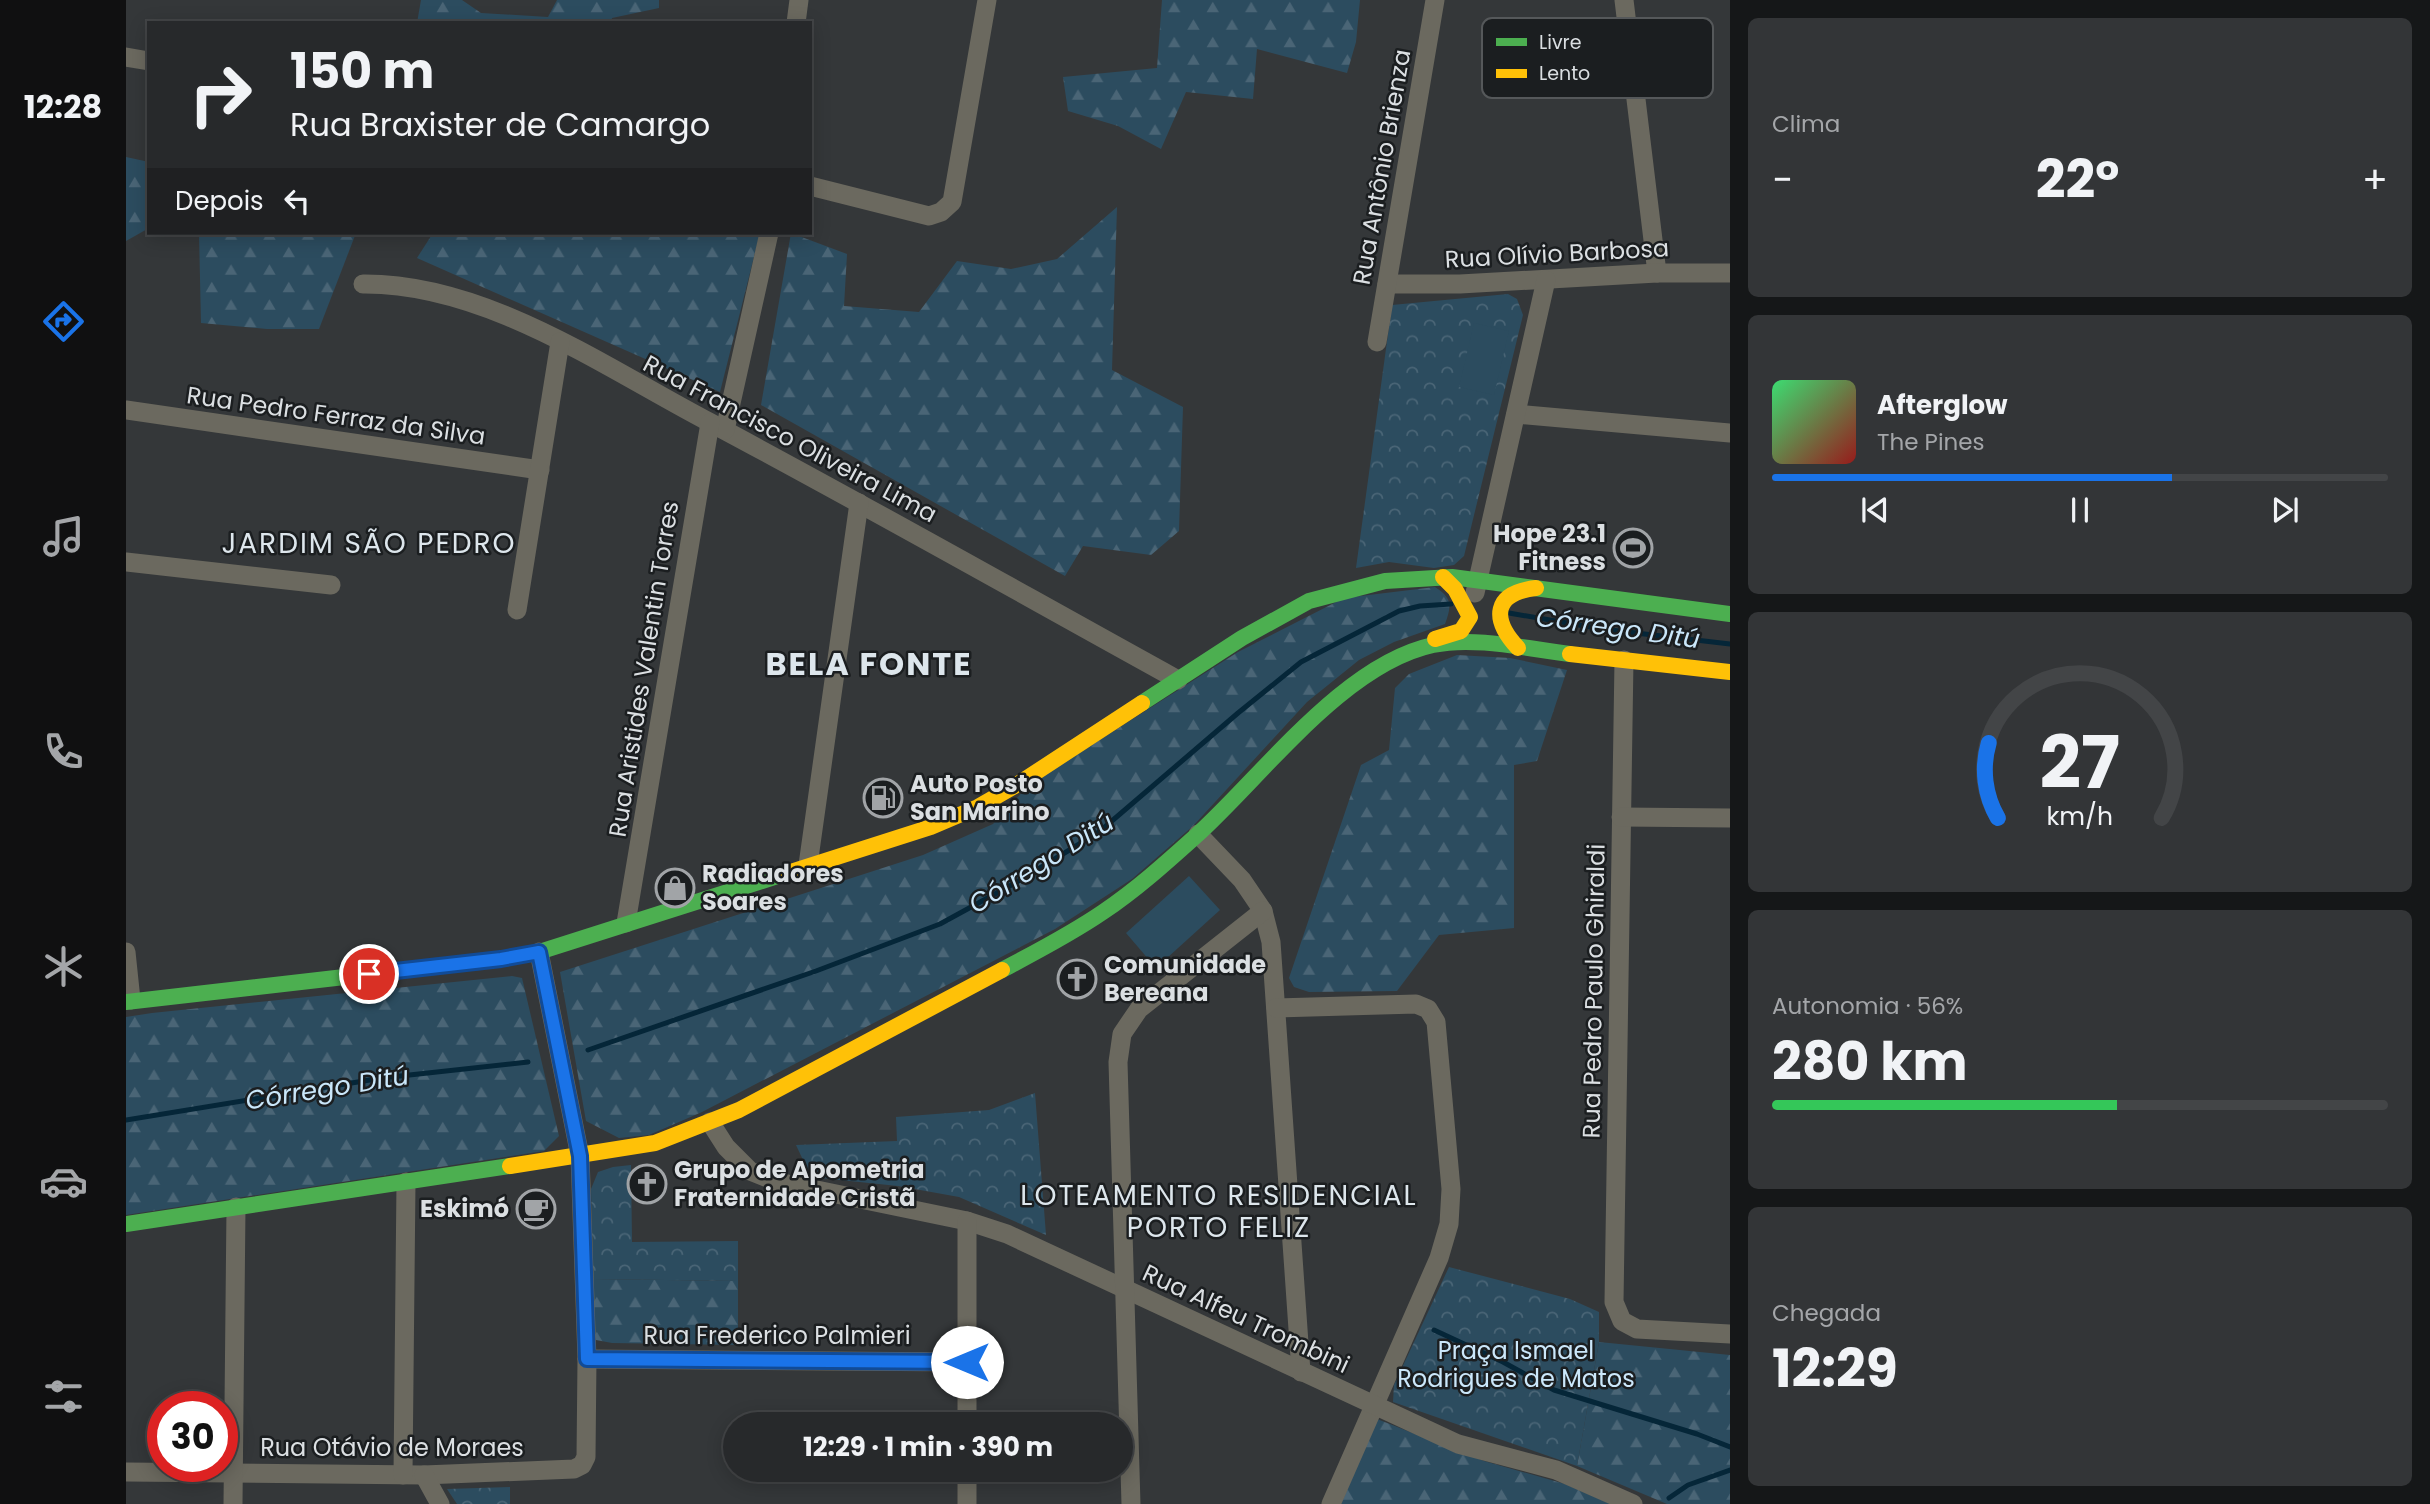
<!DOCTYPE html>
<html lang="pt">
<head>
<meta charset="utf-8">
<style>
	:root { --surface:#27292b; --page:#333537; --text:#f1f3f6; --muted:#a4a6a9; --line:#434547; --accent:#1a73e8 }
	body { margin:0; font-family:Poppins,sans-serif; background:var(--page); color:var(--text); height:100vh; display:flex; flex-direction:column; font-size:26px; white-space:nowrap }
	* { box-sizing:border-box; margin:0 }
	p { font-size:23px; color:var(--muted) }
	.icon { flex:none; width:38px; height:38px; fill:none; stroke:currentColor; stroke-width:2; stroke-linecap:round; stroke-linejoin:round }
	.map { position:relative; flex:1; overflow:hidden }
	.sheet { display:flex; flex-direction:column; gap:18px; padding:18px; background:#151718; width:700px }
	.sheet>* { flex:none }
	.guide { position:absolute; left:21px; top:21px; width:665px; height:214px; border-radius:0px; box-shadow:0 4px 18px #0003,0 0 0 2px var(--line); background:#27292b; color:var(--text); overflow:hidden }
	.speed { position:absolute; left:21px; top:1391px; display:flex; gap:14px; font-size:35px; font-weight:700; text-align:center }
	.speed>* { display:grid; place-content:center; width:91px; height:91px; border-radius:50%; background:var(--surface); box-shadow:0 4px 18px #0003,0 0 0 2px var(--line); line-height:1 }
	.speed .limit { border:10px solid #d22; background:#fff; color:#111 }
	.pin { position:absolute; display:grid; place-items:center; width:60px; height:60px; color:#fff; margin:-30px; border:4px solid #fff; border-radius:50%; box-shadow:0 2px 7px #0007 }
	.me { position:absolute; width:77px; margin:-38px; rotate:270deg; stroke-linejoin:round; filter:drop-shadow(0 0 5px #0008) }
	.turn { display:flex; align-items:center; gap:24px; height:147px; padding:0 28px; font-size:32px }
	.turn .icon { width:91px; height:91px; stroke-width:2.5 }
	.turn b { display:block; font-size:49px; line-height:60px }
	.then { display:flex; align-items:center; height:66px; padding:0 28px; background:#0003; gap:14px; font-size:26px }
	.big { font-size:52px; font-weight:700; line-height:1.1 }
	.sheet .card { flex:1; display:flex; flex-direction:column; justify-content:center; gap:10px; min-width:0; padding:0 24px; border-radius:10px; background:var(--page) }
	.sheet .dial { align-items:center; gap:0 }
	.dial svg { height:182px; overflow:visible; fill:none; stroke:var(--line); stroke-width:7; stroke-linecap:round; text-anchor:middle }
	.dial text { fill:var(--text); stroke:none }
	.song { display:flex; align-items:center; gap:21px }
	.cover { width:84px; height:84px; border-radius:10px; background:linear-gradient(135deg,hsl(140 70% 55%),hsl(0 70% 35%)) }
	.played { height:7px; border-radius:4px; background:linear-gradient(90deg,var(--accent) 65%,var(--line) 65%) }
	.keys { display:flex; justify-content:space-around; direction:ltr }
	.heat { display:flex; justify-content:space-between; align-items:center; font-size:38px; direction:ltr }
	.charge { height:10px; border-radius:5px; background:linear-gradient(90deg,#34c759 56%,var(--line) 0) }
	.trip { position:absolute; left:597px; top:1412px; width:410px; height:70px; border-radius:35px; background:var(--surface); box-shadow:0 4px 18px #0003,0 0 0 2px var(--line); font-weight:700; line-height:70px; text-align:center }
	main { display:flex; flex:1; min-height:0 }
	.tab-bar { display:flex; flex-direction:column; width:126px; justify-content:space-around; align-items:center; background:#101011; color:var(--muted) }
	.tab-bar .icon { width:49px; height:49px }
	.tab-bar .current { color:var(--accent) }
	.tab-bar b { font-size:32px; color:var(--text) }
	.map>svg:first-child { display:block }
	.forest { fill:url(#forest-firs) }
	.park { fill:url(#park-crowns) }
	.pitch { fill:#2c4c5f }
	.lines { fill:none; stroke-linecap:round; stroke-linejoin:round }
	.stream { stroke:#052638; stroke-width:5 }
	.street { stroke:#6b695f; stroke-width:19 }
	.fast { stroke:#4caf50; stroke-width:16 }
	.slow { stroke:#ffc107; stroke-width:16 }
	.route-casing { stroke:#114b97; stroke-width:18 }
	.route { stroke:#1a73e8; stroke-width:12 }
	.labels { text-anchor:middle; stroke-width:5; stroke-linejoin:round; paint-order:stroke }
	.street-label { font-size:24px; fill:#dbdfe2; stroke:#1b1e20 }
	.poi-label { font-size:24px; font-weight:bold; fill:#dbdfe2; stroke:#1b1e20; text-anchor:start }
	.park-label { font-size:24px; fill:#cbe7fa; stroke:#1b1e20 }
	.water-label { font-size:26px; font-style:italic; fill:#cae7fa; stroke:#1b1e20 }
	.quarter-label { font-size:28px; letter-spacing:2px; fill:#dde6ec; stroke:#1b1e20 }
	.district-label { font-size:32px; font-weight:bold; letter-spacing:2px; fill:#dde6ec; stroke:#1b1e20 }
	.key { fill:#1b1e20; stroke:#55585a; stroke-width:2 }
	.key-label { font-size:19px; fill:#dbdfe2 }
</style>
</head>
<body>
<main>
<nav class="tab-bar">
<b>12:28</b>
<svg class="icon current" aria-label="directions" viewBox="0 0 24 24"><path d="M12 3l9 9-9 9-9-9zM9 14v-3h6M13 9l2 2-2 2"/></svg>
<svg class="icon" aria-label="music" viewBox="0 0 24 24"><path d="M9 18V5l10-2v13"/><circle cx="6" cy="18" r="3"/><circle cx="16" cy="16" r="3"/></svg>
<svg class="icon" aria-label="phone" viewBox="0 0 24 24"><path d="M5 4h4l2 5-3 2q2 4 5 5l2-3 5 2v4C11 20 4 13 5 4z"/></svg>
<svg class="icon" aria-label="climate" viewBox="0 0 24 24"><path d="M12 3v18M4 7l16 10M4 17L20 7"/></svg>
<svg class="icon" aria-label="car" viewBox="0 0 24 24"><path d="M5 17H2v-5l4-1 3-4h7l3 4 3 1v5h-3M9 17h6M6 11h13"/><circle cx="7" cy="17" r="2"/><circle cx="17" cy="17" r="2"/></svg>
<svg class="icon" aria-label="filters" viewBox="0 0 24 24"><path d="M4 7h16M4 17h16"/><circle cx="9" cy="7" r="2"/><circle cx="15" cy="17" r="2"/></svg>
</nav>
<div class="map">
<svg width="1604" height="1504" viewBox="0 0 1604 1504">
	<defs>
		<pattern id="forest-firs" width="22" height="20" patternUnits="userSpaceOnUse" patternTransform="scale(1.75)"><rect width="22" height="20" fill="#2c4c5f"/><path d="M5 1l3.5 6h-7zM16 11l3.5 6h-7z" fill="#4a6576"/></pattern>
		<pattern id="park-crowns" width="20" height="18" patternUnits="userSpaceOnUse" patternTransform="scale(1.75)"><rect width="20" height="18" fill="#2c4c5f"/><path d="M2 6a3 3 0 1 1 6 0M12 15a3 3 0 1 1 6 0" fill="none" stroke="#4a6576"/></pattern>
	</defs>
	<rect width="100%" height="100%" fill="#343739"/>
	<g class="forest">
		<path d="M 295,0 L 336,0 L 355,13 L 422,17 L 431,0 L 533,0 L 533,8 L 486,18 L 485,23 L 291,23 Z"/>
		<path d="M 1036,0 L 1234,0 L 1230,42 L 1221,73 L 1131,49 L 1127,99 L 1060,92 L 1035,149 L 992,126 L 942,111 L 937,77 L 1031,68 Z"/>
		<path d="M 0,157 L 23,162 L 23,228 L 0,241 Z"/>
		<path d="M 991,207 L 986,370 L 1057,407 L 1053,531 L 1025,555 L 957,546 L 939,576 L 635,405 L 665,233 L 721,254 L 718,306 L 793,312 L 831,261 L 885,269 L 931,259 Z"/>
		<path d="M 73,233 L 230,233 L 193,329 L 141,329 L 75,323 Z"/>
		<path d="M 307,233 L 634,233 L 594,392 L 291,258 Z"/>
		<path d="M 1309,587 C 1326,598 1326,605 1319,624 L 1268,642 L 1233,660 L 1181,702 L 1067,826 L 1006,879 L 929,929 L 576,1112 L 523,1135 L 493,1138 L 460,1121 L 434,972 L 797,855 L 867,824 L 903,785 L 1112,652 L 1218,598 Z"/>
		<path d="M 1331,655 L 1384,658 L 1441,670 L 1411,761 L 1388,765 L 1388,928 L 1313,935 L 1271,991 L 1183,992 L 1168,987 L 1163,978 L 1235,765 L 1263,750 L 1269,688 L 1283,674 Z"/>
		<path d="M 386,976 L 396,978 L 433,1136 L 418,1151 L 0,1215 L 0,1017 L 26,1013 Z"/>
		<path d="M 467,1279 L 612,1281 L 612,1345 L 486,1343 L 470,1340 L 467,1332 Z"/>
		<path d="M 1473,1342 L 1604,1355 L 1604,1504 L 1541,1504 L 1451,1466 Z"/>
		<path d="M 1251,1419 L 1358,1461 L 1439,1484 L 1485,1504 L 1215,1504 Z"/>
	</g>
	<g class="park">
		<path d="M 1382,294 L 1391,299 L 1397,315 L 1338,556 L 1328,565 L 1308,568 L 1263,562 L 1230,568 L 1266,305 Z"/>
		<path d="M 909,1093 L 920,1235 L 833,1197 L 772,1186 L 685,1177 L 670,1145 L 771,1141 L 770,1117 L 863,1110 Z"/>
		<path d="M 505,1165 L 506,1242 L 612,1241 L 612,1281 L 467,1279 L 465,1189 L 472,1172 L 487,1167 Z"/>
		<path d="M 1323,1267 L 1444,1299 L 1473,1312 L 1473,1342 L 1451,1466 L 1267,1402 L 1268,1385 Z"/>
		<path d="M 384,1487 L 384,1504 L 331,1504 L 321,1489 Z"/>
	</g>
	<g class="pitch">
		<path d="M 1348,323 L 1383,331 L 1368,395 L 1333,387 Z"/>
		<path d="M 1063,876 L 1094,910 L 1030,968 L 1000,933 Z"/>
	</g>
	<g class="lines">
		<g class="stream">
			<path d="M 1383,613 L 1476,629 L 1604,644"/>
			<path d="M 462,1050 L 690,971 L 814,924 L 889,883 L 973,832 L 1112,713 L 1175,662 L 1273,611 L 1294,606 L 1325,604"/>
			<path d="M 0,1120 L 256,1078 L 402,1062"/>
			<path d="M 1308,1330 L 1377,1362 L 1428,1390 L 1571,1434 L 1604,1447"/>
			<path d="M 1543,1498 L 1562,1485 L 1604,1470"/>
		</g>
		<g class="street">
			<path d="M 1498,0 L 1531,273"/>
			<path d="M 670,23 L 673,0"/>
			<path d="M 0,57 L 23,61"/>
			<path d="M 684,186 L 803,216 L 815,212 L 826,202 L 861,0"/>
			<path d="M 237,284 C 360,283 478,367 583,422 C 741,506 896,594 1052,680"/>
			<path d="M 1261,284 L 1334,284 L 1531,273 L 1604,273"/>
			<path d="M 1251,342 L 1309,0"/>
			<path d="M 0,410 L 414,470"/>
			<path d="M 1390,414 L 1604,433"/>
			<path d="M 599,430 L 643,233"/>
			<path d="M 0,562 L 205,585"/>
			<path d="M 1349,593 L 1420,280"/>
			<path d="M 391,610 L 434,342"/>
			<path d="M 1498,660 L 1488,1302 L 1496,1321 L 1511,1329 L 1604,1334"/>
			<path d="M 1495,817 L 1604,818"/>
			<path d="M 1072,834 L 1116,880 L 1137,911 L 1145,942 L 1175,1372"/>
			<path d="M 682,865 L 733,503"/>
			<path d="M 500,923 L 584,423"/>
			<path d="M 0,952 L 5,1000"/>
			<path d="M 1150,1008 L 1290,1004 L 1302,1009 L 1310,1022 L 1325,1189 L 1323,1224 L 1313,1258 L 1205,1504"/>
			<path d="M 584,1122 L 600,1147 L 624,1171 L 652,1182 L 841,1221 L 881,1234 L 1332,1444 L 1430,1470 L 1507,1504"/>
			<path d="M 841,1221 L 841,1424"/>
			<path d="M 461,1359 L 841,1362"/>
			<path d="M 0,1472 L 298,1475 L 448,1469 L 456,1465 L 460,1457 L 461,1359 L 454,1156 L 413,952"/>
			<path d="M 277,1475 L 280,1182"/>
			<path d="M 298,1475 L 314,1504"/>
			<path d="M 107,1504 L 110,1207"/>
			<path d="M 841,1504 L 841,1470"/>
			<path d="M 1005,1504 L 992,1062 L 996,1034 L 1013,1009 L 1137,911"/>
		</g>
		<g class="fast">
			<path d="M 1016,703 L 1116,638 L 1183,601 L 1259,581 L 1326,577 L 1604,614"/>
			<path d="M 876,970 C 910,952 945,934 977,912 C 1010,890 1041,862 1071,835 C 1137,775 1218,664 1307,645 C 1349,636 1402,649 1444,654"/>
			<path d="M 0,1002 L 375,959 L 413,952 L 658,874"/>
			<path d="M 0,1224 L 384,1166"/>
		</g>
		<g class="slow">
			<path d="M 1309,639 L 1335,631 L 1344,617 L 1329,589 L 1317,577"/>
			<path d="M 1392,648 C 1365,619 1367,593 1410,588"/>
			<path d="M 1444,654 L 1604,672"/>
			<path d="M 658,874 L 805,827 L 852,807 L 892,784 L 1016,703"/>
			<path d="M 384,1166 L 529,1143 L 613,1110 L 876,970"/>
		</g>
	</g>
	<g class="lines">
		<defs>
			<path id="route" d="M 243,974 L 375,959 L 413,952 L 454,1156 L 461,1359 L 841,1362"/>
		</defs>
		<use href="#route" class="route-casing"/>
		<use href="#route" class="route"/>
	</g>
	<defs>
		<symbol id="stadium-ring" viewBox="-11 -11 22 22"><circle r="9.5" fill="#1b1e20" stroke="#a1a4a7" stroke-width="1.5"/><path d="M0-5a6.5 5 0 1 0 0 10a6.5 5 0 1 0 0-10ZM-3.5-1.8h7v3.6h-7Z" fill="#a1a4a7"/></symbol>
		<symbol id="fuel-ring" viewBox="-11 -11 22 22"><circle r="9.5" fill="#1b1e20" stroke="#a1a4a7" stroke-width="1.5"/><path d="M-5.5-6h7V0h2V4h1.3V-2.5L3-4.5l.8-.8L6-3V5H2.5V1h-1V6h-7ZM-4.2-4.7v3.2H.2V-4.7Z" fill="#a1a4a7"/></symbol>
		<symbol id="shop-ring" viewBox="-11 -11 22 22"><circle r="9.5" fill="#1b1e20" stroke="#a1a4a7" stroke-width="1.5"/><path d="M-5-2.5h2.3a2.7 3.5 0 0 1 5.4 0H5L5.5 6h-11ZM-1.5-2.5h3a1.5 2.3 0 0 0-3 0Z" fill="#a1a4a7"/></symbol>
		<symbol id="church-ring" viewBox="-11 -11 22 22"><circle r="9.5" fill="#1b1e20" stroke="#a1a4a7" stroke-width="1.5"/><path d="M-1.2-6h2.4v3.5h3.3v2.4h-3.3V6h-2.4V-.1h-3.3v-2.4h3.3Z" fill="#a1a4a7"/></symbol>
		<symbol id="cafe-ring" viewBox="-11 -11 22 22"><circle r="9.5" fill="#1b1e20" stroke="#a1a4a7" stroke-width="1.5"/><path d="M-5.5-4.5H6V0H3Q3 3.5 0 3.5H-2.5Q-5.5 3.5-5.5 0ZM3-3.2v2h1.7v-2ZM-6 4.5H4V6H-6Z" fill="#a1a4a7"/></symbol>
	</defs>
	<g fill-rule="evenodd">
		<use href="#stadium-ring" x="1485" y="526" width="44" height="44"/>
		<use href="#fuel-ring" x="735" y="776" width="44" height="44"/>
		<use href="#shop-ring" x="527" y="866" width="44" height="44"/>
		<use href="#church-ring" x="929" y="957" width="44" height="44"/>
		<use href="#church-ring" x="499" y="1162" width="44" height="44"/>
		<use href="#cafe-ring" x="388" y="1187" width="44" height="44"/>
	</g>
	<g class="labels">
		<g class="street-label">
			<text transform="translate(1256 167) rotate(-80)" y="8">Rua Antônio Brienza</text>
			<text transform="translate(1431 254) rotate(-3)" y="8">Rua Olívio Barbosa</text>
			<text transform="translate(210 416) rotate(8)" y="8">Rua Pedro Ferraz da Silva</text>
			<text transform="translate(664 439) rotate(28)" y="8">Rua Francisco Oliveira Lima</text>
			<text transform="translate(518 669) rotate(-81)" y="8">Rua Aristides Valentin Torres</text>
			<text transform="translate(1468 991) rotate(-89)" y="8">Rua Pedro Paulo Ghiraldi</text>
			<text transform="translate(1120 1319) rotate(25)" y="8">Rua Alfeu Trombini</text>
			<text x="651" y="1344">Rua Frederico Palmieri</text>
			<text x="266" y="1456">Rua Otávio de Moraes</text>
		</g>
		<g class="poi-label">
			<text x="1480" y="542" text-anchor="end">Hope 23.1<tspan x="1480" dy="28">Fitness</tspan></text>
			<text x="784" y="792">Auto Posto<tspan x="784" dy="28">San Marino</tspan></text>
			<text x="576" y="882">Radiadores<tspan x="576" dy="28">Soares</tspan></text>
			<text x="978" y="973">Comunidade<tspan x="978" dy="28">Bereana</tspan></text>
			<text x="548" y="1178">Grupo de Apometria<tspan x="548" dy="28">Fraternidade Cristã</tspan></text>
			<text x="383" y="1217" text-anchor="end">Eskimó</text>
		</g>
		<g class="park-label">
			<text x="1390" y="1359">Praça Ismael<tspan x="1390" dy="28">Rodrigues de Matos</tspan></text>
		</g>
		<g class="water-label">
			<text transform="translate(1492 628) rotate(8)" y="9">Córrego Ditú</text>
			<text transform="translate(915 863) rotate(-32)" y="9">Córrego Ditú</text>
			<text transform="translate(201 1088) rotate(-9)" y="9">Córrego Ditú</text>
		</g>
		<g class="quarter-label">
			<text x="243" y="553">JARDIM SÃO PEDRO</text>
			<text x="1093" y="1205">LOTEAMENTO RESIDENCIAL<tspan x="1093" dy="32">PORTO FELIZ</tspan></text>
		</g>
		<g class="district-label">
			<text x="743" y="675">BELA FONTE</text>
		</g>
	</g>
	<rect x="1356" y="18" width="231" height="80" rx="10" class="key"/>
	<rect x="1370" y="38" width="31" height="8" fill="#4caf50"/>
	<rect x="1370" y="69" width="31" height="9" fill="#ffc107"/>
	<g class="key-label">
		<text x="1413" y="49">Livre</text>
		<text x="1413" y="80">Lento</text>
	</g>
</svg>
<div class="speed"><div class="limit">30</div></div>
<div class="pin" style="left:243px;top:974px;background:#d93025"><svg class="icon" aria-label="arrive" viewBox="0 0 24 24"><path d="M6 21V4h12l-3 4 3 4H6"/></svg></div>
<svg class="me" style="left:841px;top:1362px" viewBox="-20 -20 40 40"><circle r="19" fill="#fff"/><path d="M0-13L10 11 0 6-10 11z" fill="#1a73e8"/></svg>
<div class="trip">12:29 · 1 min · 390 m</div>
<div class="guide">
<div class="turn"><svg class="icon" aria-label="right" viewBox="0 0 24 24"><path d="M7 20v-9h11M14 6l5 5-5 5"/></svg><div><b>150 m</b>Rua Braxister de Camargo</div></div>
<div class="then">Depois<svg class="icon" aria-label="left" viewBox="0 0 24 24"><path d="M17 20v-9H6M10 6l-5 5 5 5"/></svg></div>
</div>
</div>
<section class="sheet">
<div class="card"><p>Clima</p>
<div class="heat"><a>−</a><b class="big">22°</b><a>+</a></div>
</div>
<div class="card">
<div class="song"><i class="cover"></i><div><b>Afterglow</b><p>The Pines</p></div></div>
<div class="played"></div>
<div class="keys"><svg class="icon" aria-label="previous" viewBox="0 0 24 24"><path d="M18 5L8 12l10 7zM5 5v14"/></svg><svg class="icon" aria-label="pause" viewBox="0 0 24 24"><path d="M8 5v14M16 5v14"/></svg><svg class="icon" aria-label="next" viewBox="0 0 24 24"><path d="M6 5l10 7-10 7zM19 5v14"/></svg></div>
</div>
<div class="card dial"><svg viewBox="0 0 100 80">
<path d="M14 69A42 42 0 1 1 86 69"/>
<path d="M14 69A42 42 0 0 1 10 36" stroke="#1a73e8"/>
<text x="50" y="56" font-size="32" font-weight="700">27</text>
<text x="50" y="72" font-size="11">km/h</text>
</svg></div>
<div class="card"><p>Autonomia · 56%</p><b class="big">280 km</b><div class="charge"></div></div>
<div class="card"><p>Chegada</p><b class="big">12:29</b></div>
</section>
</main>
</body>
</html>
